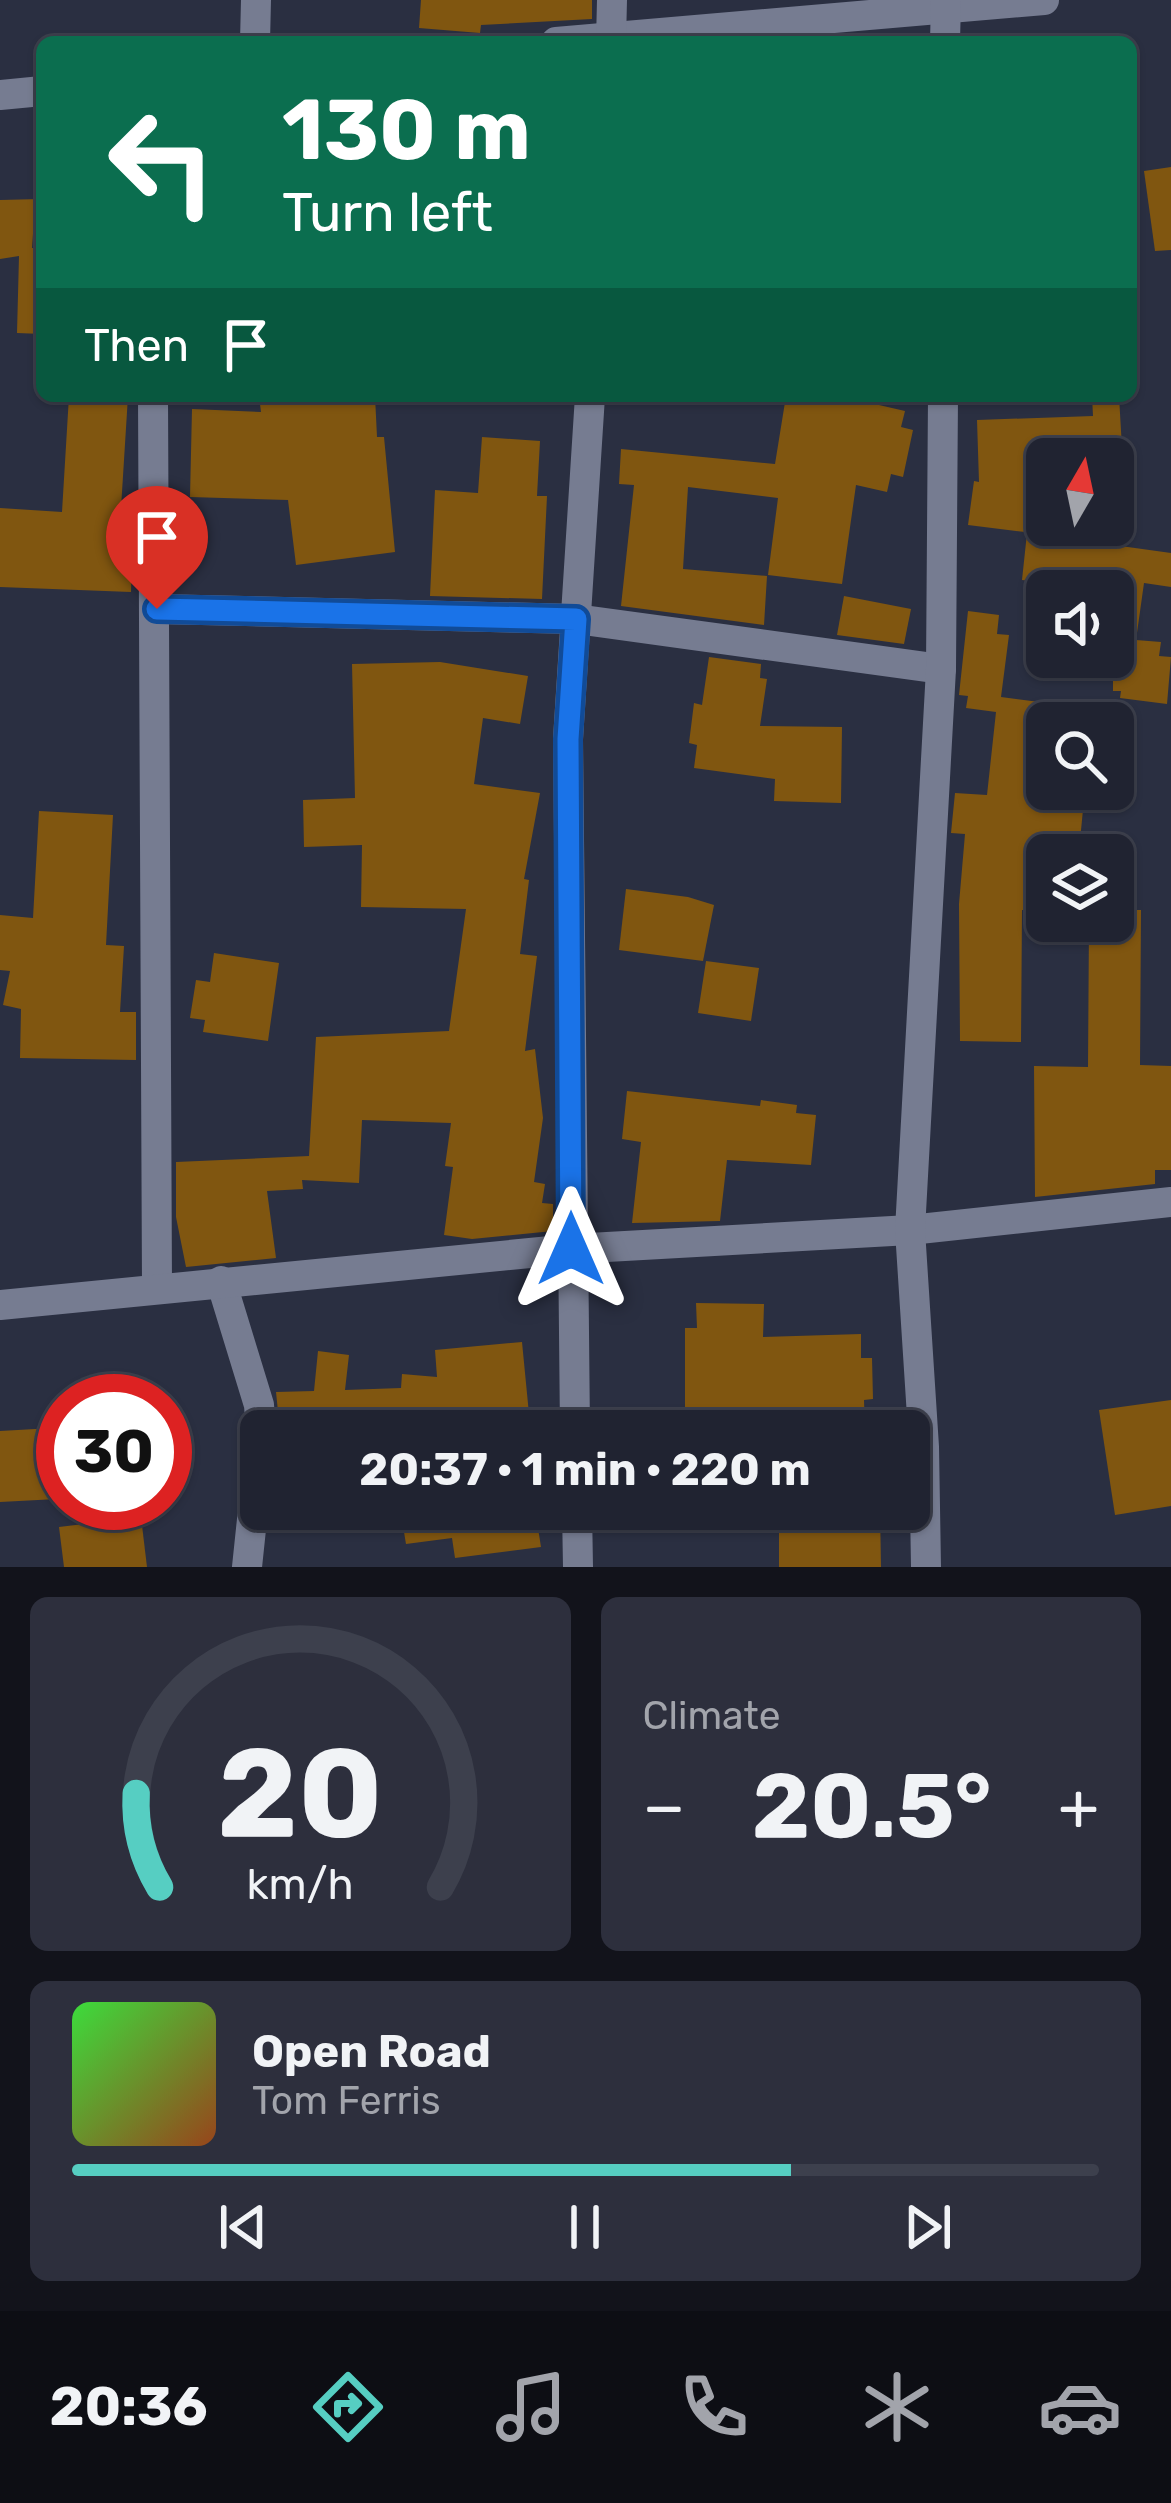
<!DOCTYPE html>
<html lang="en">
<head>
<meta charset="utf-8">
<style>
	:root { --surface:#202331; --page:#2d2f3d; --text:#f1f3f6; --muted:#a2a4ab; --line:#3d404d; --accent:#56cec2 }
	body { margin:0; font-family:Rubik,sans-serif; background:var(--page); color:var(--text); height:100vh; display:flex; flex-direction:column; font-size:45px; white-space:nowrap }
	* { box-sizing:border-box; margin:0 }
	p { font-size:39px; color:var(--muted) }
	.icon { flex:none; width:66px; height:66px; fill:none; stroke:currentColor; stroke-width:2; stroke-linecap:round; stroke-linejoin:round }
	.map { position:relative; height:1567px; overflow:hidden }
	.details { display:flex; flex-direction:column; gap:30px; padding:30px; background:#12131b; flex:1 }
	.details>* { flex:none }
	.guide { position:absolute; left:36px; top:36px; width:1101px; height:366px; border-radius:18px; box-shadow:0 3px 9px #0004,0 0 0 3px var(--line); background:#0b6e4f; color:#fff; overflow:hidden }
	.needle { width:78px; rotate:9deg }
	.buttons { position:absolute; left:1026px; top:438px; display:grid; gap:24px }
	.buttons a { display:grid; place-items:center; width:108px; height:108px; border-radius:18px; background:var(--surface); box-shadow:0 3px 9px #0004,0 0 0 3px var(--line); font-size:60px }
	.speed { position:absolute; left:36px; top:1374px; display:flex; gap:24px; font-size:60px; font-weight:700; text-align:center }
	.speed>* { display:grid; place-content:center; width:156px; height:156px; border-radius:50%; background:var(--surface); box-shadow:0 3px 9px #0004,0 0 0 3px var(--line); line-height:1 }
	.speed .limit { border:18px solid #d22; background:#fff; color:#111 }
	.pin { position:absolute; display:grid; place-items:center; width:102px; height:102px; color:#fff; margin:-123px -51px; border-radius:50% 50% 50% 0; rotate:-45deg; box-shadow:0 0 12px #0007 }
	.pin .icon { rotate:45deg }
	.me { position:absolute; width:132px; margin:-66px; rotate:0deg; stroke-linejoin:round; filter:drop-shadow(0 0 9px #0008) }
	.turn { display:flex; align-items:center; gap:42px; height:252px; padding:0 48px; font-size:54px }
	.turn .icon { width:156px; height:156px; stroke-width:2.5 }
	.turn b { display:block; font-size:84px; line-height:102px }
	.then { display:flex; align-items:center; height:114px; padding:0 48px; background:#0003; gap:24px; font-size:45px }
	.big { font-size:90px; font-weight:700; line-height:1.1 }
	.details .card { flex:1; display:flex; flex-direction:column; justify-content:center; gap:18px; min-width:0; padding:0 42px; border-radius:18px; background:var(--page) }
	.details .dial { align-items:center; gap:0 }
	.dial svg { height:312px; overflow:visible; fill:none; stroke:var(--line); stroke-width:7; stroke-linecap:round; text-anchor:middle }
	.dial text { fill:var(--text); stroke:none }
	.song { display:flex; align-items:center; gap:36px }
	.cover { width:144px; height:144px; border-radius:18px; background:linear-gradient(135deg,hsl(120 70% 55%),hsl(20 70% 35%)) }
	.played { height:12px; border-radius:6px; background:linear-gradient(90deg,var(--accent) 70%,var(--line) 70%) }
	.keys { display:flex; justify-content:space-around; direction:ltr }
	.heat { display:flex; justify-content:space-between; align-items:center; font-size:66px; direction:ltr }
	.details .tiles { flex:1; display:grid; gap:30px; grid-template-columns:1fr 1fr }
	.card:last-child { grid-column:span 2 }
	.trip { position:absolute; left:240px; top:1410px; width:690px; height:120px; border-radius:18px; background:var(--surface); box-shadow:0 3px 9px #0004,0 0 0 3px var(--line); font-weight:700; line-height:120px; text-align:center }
	.tabs { display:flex; height:192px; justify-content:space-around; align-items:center; background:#0d0e14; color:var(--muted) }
	.tabs .icon { width:84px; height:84px }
	.tabs .selected { color:var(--accent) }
	.tabs b { font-size:54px; color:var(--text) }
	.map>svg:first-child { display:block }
	.building { fill:#805610 }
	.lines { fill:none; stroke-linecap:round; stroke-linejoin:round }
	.minor { stroke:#767c91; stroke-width:30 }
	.route-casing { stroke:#114b97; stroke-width:30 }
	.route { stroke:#1a73e8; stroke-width:21 }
</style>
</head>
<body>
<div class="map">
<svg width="1171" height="1567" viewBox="0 0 1171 1567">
	<rect width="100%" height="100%" fill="#2a2f41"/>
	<g class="building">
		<path d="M 421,0 L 592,0 L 592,19 L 481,25 L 480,33 L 419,28 Z"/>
		<path d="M 1171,167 L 1171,250 L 1155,251 L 1144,171 Z"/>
		<path d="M 41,199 L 41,234 L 33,234 L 32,248 L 42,248 L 42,334 L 17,333 L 19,256 L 0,259 L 0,200 Z"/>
		<path d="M 69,396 L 128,396 L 120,524 L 133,524 L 131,592 L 0,587 L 0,508 L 62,512 Z"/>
		<path d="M 259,396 L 375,396 L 377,437 L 384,437 L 395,552 L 296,565 L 288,500 L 190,497 L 192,409 L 261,412 Z"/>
		<path d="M 786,396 L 840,396 L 905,411 L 901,427 L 913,430 L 903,477 L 891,474 L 887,492 L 856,485 L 842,584 L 768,575 L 778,498 L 688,487 L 683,569 L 767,576 L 764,625 L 621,606 L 634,485 L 619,484 L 621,449 L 775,464 Z"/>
		<path d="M 1092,396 L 1119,396 L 1122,448 L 1035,452 L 1025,532 L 968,525 L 974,481 L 979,482 L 977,420 L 1093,416 Z"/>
		<path d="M 482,437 L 540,441 L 537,496 L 547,496 L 542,599 L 430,596 L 435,490 L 478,493 Z"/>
		<path d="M 1027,533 L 1171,553 L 1171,587 L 1144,583 L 1136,640 L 1161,642 L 1159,656 L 1171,657 L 1167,704 L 1120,698 L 1121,691 L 1113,691 L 1113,681 L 1051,674 L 1052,657 L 1113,657 L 1113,590 L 1022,580 Z"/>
		<path d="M 844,596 L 911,609 L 904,644 L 837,635 Z"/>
		<path d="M 968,611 L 999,615 L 997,634 L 1009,635 L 1001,697 L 1047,703 L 1047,789 L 1085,789 L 1079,851 L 1077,855 L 1047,855 L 1047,912 L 1022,910 L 1021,1042 L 960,1041 L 959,904 L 965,834 L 951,833 L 955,793 L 987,795 L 996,712 L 966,708 L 968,696 L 959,695 Z"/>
		<path d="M 709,657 L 761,664 L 760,678 L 767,679 L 760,726 L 842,727 L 841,803 L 774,801 L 775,779 L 694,768 L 697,745 L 689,743 L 694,703 L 702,705 Z"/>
		<path d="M 440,662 L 528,676 L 520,724 L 483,718 L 474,784 L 540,793 L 524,879 L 529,880 L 520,954 L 537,956 L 525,1051 L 535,1049 L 543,1118 L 534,1182 L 545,1184 L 542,1203 L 553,1204 L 553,1231 L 472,1239 L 444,1235 L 453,1167 L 445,1166 L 451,1123 L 362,1120 L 359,1183 L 302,1180 L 303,1189 L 267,1191 L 276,1258 L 186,1267 L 176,1217 L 176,1162 L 309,1156 L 316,1037 L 449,1031 L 466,909 L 361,907 L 362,845 L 304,847 L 303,800 L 355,798 L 352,664 Z"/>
		<path d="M 39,811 L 113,815 L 106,945 L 124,946 L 120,1012 L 136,1012 L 136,1060 L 20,1058 L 21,1009 L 3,1005 L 10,971 L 0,970 L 0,915 L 33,918 Z"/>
		<path d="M 626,889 L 688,897 L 714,905 L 703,961 L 619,950 Z"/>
		<path d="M 1113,910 L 1141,910 L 1140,1065 L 1171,1066 L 1171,1170 L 1155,1170 L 1155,1184 L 1035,1197 L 1034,1066 L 1088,1067 L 1089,921 L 1113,921 Z"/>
		<path d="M 214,953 L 279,963 L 268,1041 L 203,1032 L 205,1020 L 190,1018 L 196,980 L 210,982 Z"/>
		<path d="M 706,961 L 759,968 L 751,1021 L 698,1013 Z"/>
		<path d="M 627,1091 L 760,1106 L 761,1100 L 797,1105 L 796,1113 L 816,1115 L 811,1165 L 727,1160 L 720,1221 L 632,1223 L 641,1142 L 622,1139 Z"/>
		<path d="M 696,1303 L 764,1304 L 763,1337 L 861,1334 L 861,1358 L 872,1358 L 873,1399 L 864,1400 L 865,1431 L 685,1431 L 685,1328 L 697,1328 Z"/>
		<path d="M 522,1342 L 529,1414 L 434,1423 L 376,1420 L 377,1431 L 280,1431 L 276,1392 L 314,1391 L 318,1351 L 349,1355 L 345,1390 L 401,1388 L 402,1374 L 437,1377 L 435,1350 Z"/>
		<path d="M 1171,1400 L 1171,1506 L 1115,1515 L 1099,1410 Z"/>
		<path d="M 53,1428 L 57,1499 L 0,1502 L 0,1431 Z"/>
		<path d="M 436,1509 L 535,1509 L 541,1547 L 455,1558 L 452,1538 L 406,1544 L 402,1520 L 437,1515 Z"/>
		<path d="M 779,1509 L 880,1509 L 881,1567 L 779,1567 Z"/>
		<path d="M 141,1517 L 147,1567 L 64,1567 L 59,1527 Z"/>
	</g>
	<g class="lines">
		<g class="minor">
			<path d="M 255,42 L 256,0"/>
			<path d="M 556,42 L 1044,0"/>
			<path d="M 611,42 L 612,0"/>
			<path d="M 945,42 L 946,0"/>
			<path d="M 0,95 L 42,91"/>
			<path d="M 153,396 L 157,1287"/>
			<path d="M 157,609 L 576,619 L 941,669"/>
			<path d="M 221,1281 L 259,1405 L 261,1431"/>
			<path d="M 0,1305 L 571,1249 L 910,1230 L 1171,1202"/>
			<path d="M 575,1431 L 568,739 L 590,396"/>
			<path d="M 577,1509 L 578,1567"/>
			<path d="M 247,1567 L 261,1434"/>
			<path d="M 926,1567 L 924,1447 L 910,1230 L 941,669 L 943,396"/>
		</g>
	</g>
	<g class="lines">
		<defs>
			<path id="route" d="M 157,609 L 576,619 L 568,739 L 571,1249"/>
		</defs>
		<use href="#route" class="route-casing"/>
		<use href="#route" class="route"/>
	</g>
</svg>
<div class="buttons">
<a><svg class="needle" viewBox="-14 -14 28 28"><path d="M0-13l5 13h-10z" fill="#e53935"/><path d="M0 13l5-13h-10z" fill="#a2a4ab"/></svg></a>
<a><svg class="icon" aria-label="sound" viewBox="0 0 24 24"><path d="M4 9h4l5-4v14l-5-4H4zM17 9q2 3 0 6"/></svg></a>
<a><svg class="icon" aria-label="search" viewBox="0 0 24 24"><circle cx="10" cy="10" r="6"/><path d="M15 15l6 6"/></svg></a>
<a><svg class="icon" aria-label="layers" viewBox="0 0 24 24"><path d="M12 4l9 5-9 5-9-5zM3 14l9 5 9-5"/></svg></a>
</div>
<div class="speed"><div class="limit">30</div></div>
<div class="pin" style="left:157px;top:609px;background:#d93025"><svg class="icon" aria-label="arrive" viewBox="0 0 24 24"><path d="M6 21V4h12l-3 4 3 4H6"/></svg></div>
<svg class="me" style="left:571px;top:1249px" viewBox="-20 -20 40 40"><path d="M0-17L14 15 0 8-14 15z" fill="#1a73e8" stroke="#fff" stroke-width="4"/></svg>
<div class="trip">20:37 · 1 min · 220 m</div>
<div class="guide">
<div class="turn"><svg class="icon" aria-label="left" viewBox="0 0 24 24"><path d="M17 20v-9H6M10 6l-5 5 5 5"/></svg><div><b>130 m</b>Turn left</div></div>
<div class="then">Then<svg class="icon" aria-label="arrive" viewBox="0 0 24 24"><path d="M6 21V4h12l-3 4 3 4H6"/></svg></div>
</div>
</div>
<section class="details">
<div class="tiles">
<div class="card dial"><svg viewBox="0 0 100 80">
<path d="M14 69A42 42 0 1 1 86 69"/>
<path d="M14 69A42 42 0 0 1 8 45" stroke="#56cec2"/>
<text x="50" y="56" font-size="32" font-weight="700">20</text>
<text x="50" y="72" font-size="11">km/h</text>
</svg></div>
<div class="card"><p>Climate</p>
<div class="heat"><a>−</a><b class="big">20.5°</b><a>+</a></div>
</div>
<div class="card">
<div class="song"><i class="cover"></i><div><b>Open Road</b><p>Tom Ferris</p></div></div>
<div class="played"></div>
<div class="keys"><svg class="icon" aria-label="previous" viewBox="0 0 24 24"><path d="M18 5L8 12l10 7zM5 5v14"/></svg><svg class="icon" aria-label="pause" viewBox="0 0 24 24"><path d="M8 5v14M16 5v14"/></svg><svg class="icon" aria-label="next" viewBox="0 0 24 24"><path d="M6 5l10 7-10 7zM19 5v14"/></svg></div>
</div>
</div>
</section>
<nav class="tabs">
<b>20:36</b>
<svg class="icon selected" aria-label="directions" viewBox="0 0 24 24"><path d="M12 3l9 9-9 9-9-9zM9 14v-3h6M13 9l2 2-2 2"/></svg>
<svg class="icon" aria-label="music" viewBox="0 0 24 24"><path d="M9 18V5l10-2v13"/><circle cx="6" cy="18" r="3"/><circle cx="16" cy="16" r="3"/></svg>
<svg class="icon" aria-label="phone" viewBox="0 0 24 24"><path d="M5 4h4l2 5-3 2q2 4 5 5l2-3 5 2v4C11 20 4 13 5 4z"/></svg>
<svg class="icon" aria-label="climate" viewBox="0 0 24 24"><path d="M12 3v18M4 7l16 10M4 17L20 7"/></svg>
<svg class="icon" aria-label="car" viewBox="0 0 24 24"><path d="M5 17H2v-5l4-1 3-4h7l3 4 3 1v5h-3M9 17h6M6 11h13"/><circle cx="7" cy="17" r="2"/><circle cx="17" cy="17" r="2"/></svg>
</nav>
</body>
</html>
